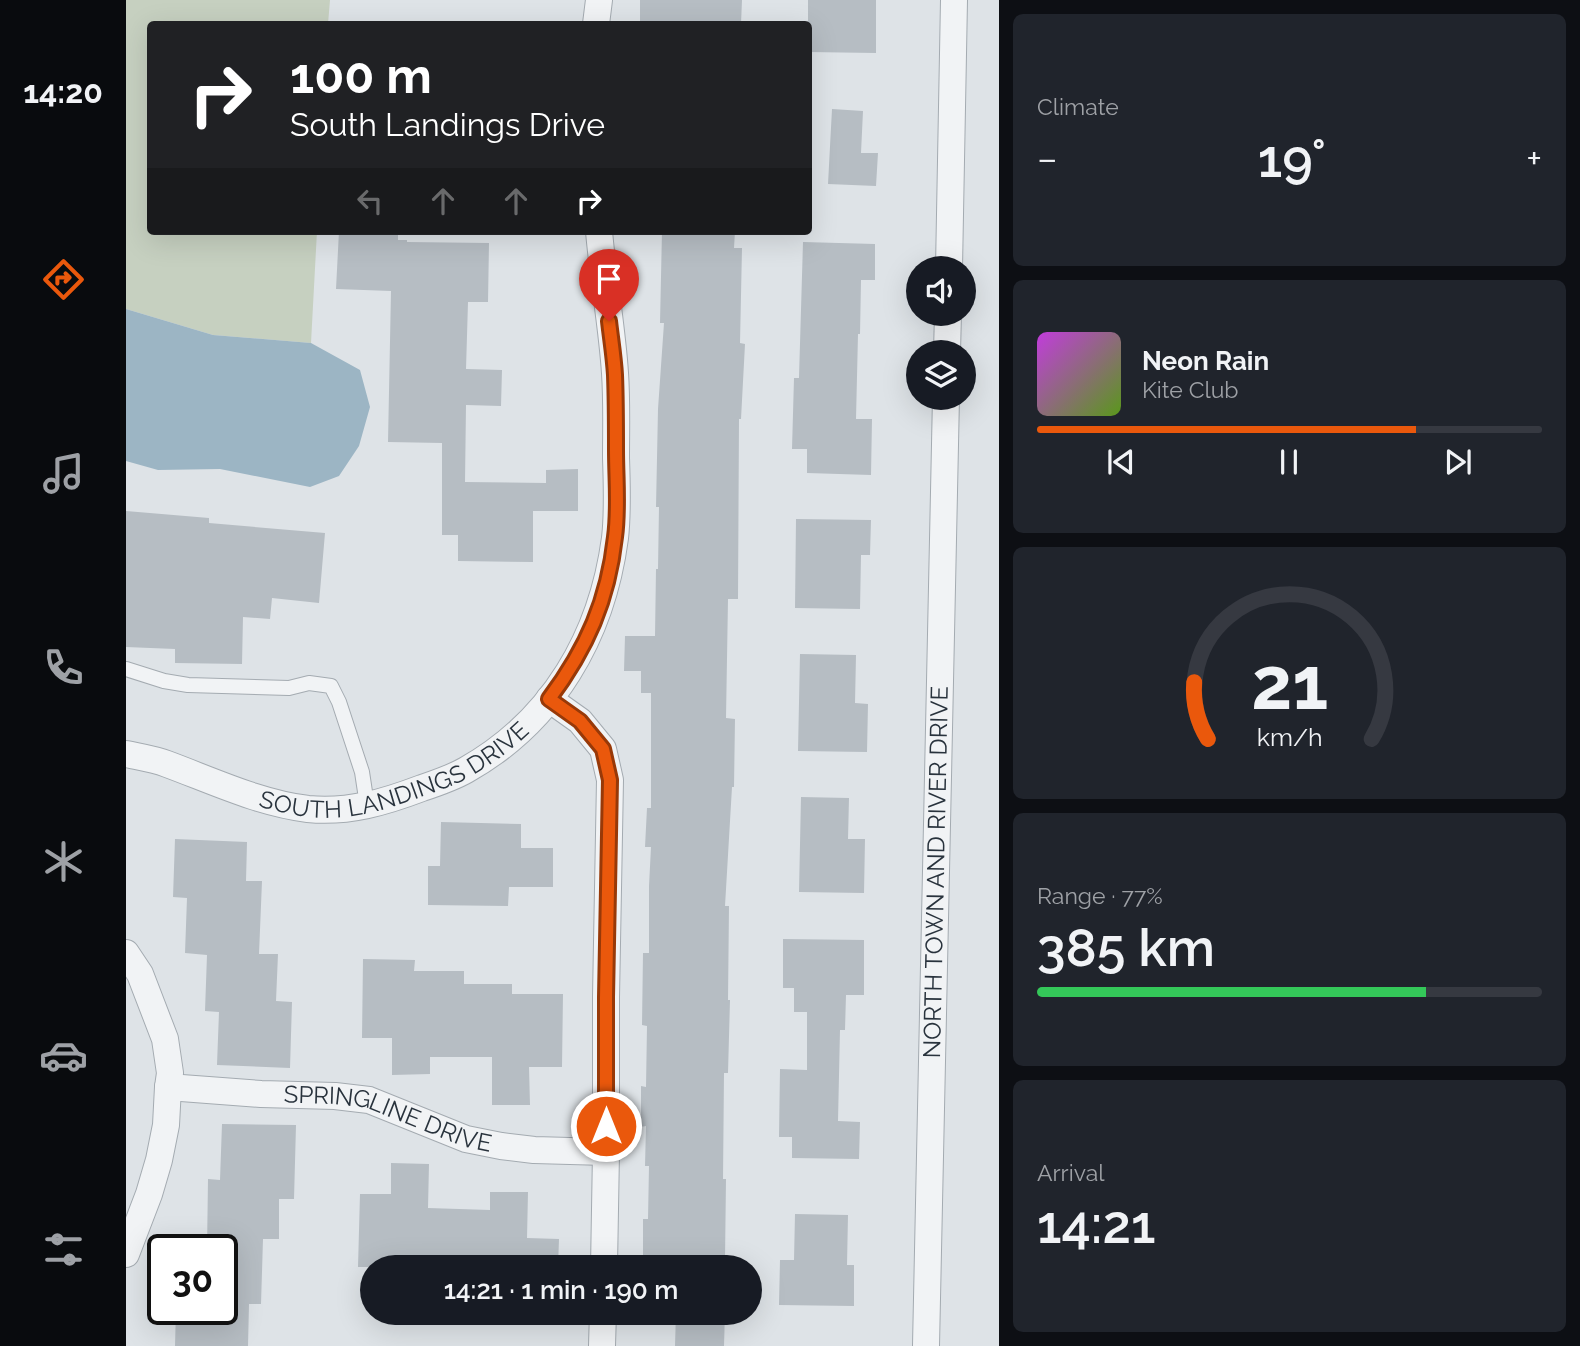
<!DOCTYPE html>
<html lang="en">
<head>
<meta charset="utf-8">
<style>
	:root { --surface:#171b24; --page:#20242c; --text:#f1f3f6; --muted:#9ea1a6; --line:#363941; --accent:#ea580c }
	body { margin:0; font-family:Raleway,sans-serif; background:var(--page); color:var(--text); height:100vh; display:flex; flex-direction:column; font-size:26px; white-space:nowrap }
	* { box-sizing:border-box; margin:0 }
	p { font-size:23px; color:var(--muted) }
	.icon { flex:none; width:38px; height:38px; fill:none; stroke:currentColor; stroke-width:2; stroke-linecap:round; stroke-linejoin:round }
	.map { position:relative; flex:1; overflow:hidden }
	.panel { display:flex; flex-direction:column; gap:14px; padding:14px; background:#0d0f14; width:581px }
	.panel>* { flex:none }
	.hud { position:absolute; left:21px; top:21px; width:665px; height:214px; border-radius:7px; box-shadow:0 7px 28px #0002; background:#202124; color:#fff; overflow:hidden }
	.buttons { position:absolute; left:780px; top:256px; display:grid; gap:14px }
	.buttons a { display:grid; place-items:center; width:70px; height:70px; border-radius:50%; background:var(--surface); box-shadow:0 7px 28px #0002; font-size:35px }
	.speed { position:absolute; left:21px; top:1234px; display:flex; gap:14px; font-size:35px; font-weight:700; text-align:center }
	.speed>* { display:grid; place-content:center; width:91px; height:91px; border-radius:50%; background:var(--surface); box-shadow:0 7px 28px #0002; line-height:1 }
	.speed .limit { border:4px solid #111; border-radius:10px; background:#fff; color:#111 }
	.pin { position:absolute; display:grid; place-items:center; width:60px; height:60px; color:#fff; margin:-72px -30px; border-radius:50% 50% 50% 0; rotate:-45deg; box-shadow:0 0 7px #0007 }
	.pin .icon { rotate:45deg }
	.me { position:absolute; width:77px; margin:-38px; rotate:0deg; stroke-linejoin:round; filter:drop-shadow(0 0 5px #0008) }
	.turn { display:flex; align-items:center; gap:24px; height:147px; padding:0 28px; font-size:32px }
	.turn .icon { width:91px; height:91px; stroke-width:2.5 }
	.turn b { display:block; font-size:49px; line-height:60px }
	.lanes { display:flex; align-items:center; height:66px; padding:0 28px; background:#0003; justify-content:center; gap:35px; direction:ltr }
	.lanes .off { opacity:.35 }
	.big { font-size:52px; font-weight:600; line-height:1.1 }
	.panel .widget { flex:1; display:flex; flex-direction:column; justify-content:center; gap:10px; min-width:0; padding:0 24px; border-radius:10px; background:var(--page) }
	.panel .dial { align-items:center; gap:0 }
	.dial svg { height:182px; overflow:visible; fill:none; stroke:var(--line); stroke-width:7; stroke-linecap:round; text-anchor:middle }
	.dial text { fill:var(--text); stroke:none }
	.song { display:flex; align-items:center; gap:21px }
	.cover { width:84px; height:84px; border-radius:10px; background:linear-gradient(135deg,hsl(290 70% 55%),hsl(90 70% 35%)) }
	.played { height:7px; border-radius:4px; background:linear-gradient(90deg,var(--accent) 75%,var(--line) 75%) }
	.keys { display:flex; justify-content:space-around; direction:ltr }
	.heat { display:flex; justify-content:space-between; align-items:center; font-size:38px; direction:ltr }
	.charge { height:10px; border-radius:5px; background:linear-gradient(90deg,#34c759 77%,var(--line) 0) }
	.trip { position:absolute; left:234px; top:1255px; width:402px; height:70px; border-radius:35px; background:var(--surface); box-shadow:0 7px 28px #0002; font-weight:600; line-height:70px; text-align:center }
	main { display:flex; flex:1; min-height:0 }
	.menu { display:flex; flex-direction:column; width:126px; justify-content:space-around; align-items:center; background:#090b0e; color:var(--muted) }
	.menu .icon { width:49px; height:49px }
	.menu .selected { color:var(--accent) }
	.menu b { font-size:32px; color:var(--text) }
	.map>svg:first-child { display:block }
	.green { fill:#c6d0c0 }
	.water { fill:#9cb5c4 }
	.building { fill:#b6bdc3 }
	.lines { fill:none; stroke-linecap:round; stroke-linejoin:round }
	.service-casing { stroke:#a4abb1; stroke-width:16 }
	.minor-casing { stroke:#a4abb1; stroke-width:28 }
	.service { stroke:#f1f3f5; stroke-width:14 }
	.minor { stroke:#f1f3f5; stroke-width:26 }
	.route-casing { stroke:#983908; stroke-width:18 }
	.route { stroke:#ea580c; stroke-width:12 }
	.labels { text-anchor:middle; stroke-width:7; stroke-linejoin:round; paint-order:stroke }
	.street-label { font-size:24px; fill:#29333d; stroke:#eef1f5 }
</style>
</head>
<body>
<main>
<nav class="menu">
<b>14:20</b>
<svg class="icon selected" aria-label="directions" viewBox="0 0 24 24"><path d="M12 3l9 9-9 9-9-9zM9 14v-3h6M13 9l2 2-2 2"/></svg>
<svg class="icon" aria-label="music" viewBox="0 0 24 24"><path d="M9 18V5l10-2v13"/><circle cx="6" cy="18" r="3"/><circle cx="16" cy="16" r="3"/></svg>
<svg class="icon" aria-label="phone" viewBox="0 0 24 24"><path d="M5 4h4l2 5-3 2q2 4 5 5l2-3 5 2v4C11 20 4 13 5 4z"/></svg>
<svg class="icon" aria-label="climate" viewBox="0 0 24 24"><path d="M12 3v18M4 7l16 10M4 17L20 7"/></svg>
<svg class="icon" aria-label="car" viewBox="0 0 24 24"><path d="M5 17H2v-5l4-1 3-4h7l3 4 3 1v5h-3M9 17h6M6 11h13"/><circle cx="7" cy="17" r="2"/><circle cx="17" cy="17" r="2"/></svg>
<svg class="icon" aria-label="filters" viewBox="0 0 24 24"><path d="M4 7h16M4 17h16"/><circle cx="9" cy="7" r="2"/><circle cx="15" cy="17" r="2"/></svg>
</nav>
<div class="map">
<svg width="873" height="1346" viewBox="0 0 873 1346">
	<rect width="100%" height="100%" fill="#dee3e7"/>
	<path class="green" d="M 0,0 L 204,0 L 202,24 L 24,24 L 24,231 L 191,231 L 185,343 L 87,335 L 0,309 Z"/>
	<path class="water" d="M 0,309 L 87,335 L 185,343 L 234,370 L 244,407 L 233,446 L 213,476 L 184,487 L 94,469 L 32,470 L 0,461 Z"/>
	<g class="building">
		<path d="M 514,0 L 616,0 L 615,24 L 514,24 Z"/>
		<path d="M 682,0 L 750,0 L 750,53 L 682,52 Z"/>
		<path d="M 706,109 L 737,111 L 735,153 L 752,153 L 750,186 L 702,184 Z"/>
		<path d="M 213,231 L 272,231 L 272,240 L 281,240 L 281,242 L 363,243 L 362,302 L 342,302 L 340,369 L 376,370 L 375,406 L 340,405 L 339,482 L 420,483 L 420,470 L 452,469 L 452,511 L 407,511 L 407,562 L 332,561 L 332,535 L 316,535 L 316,443 L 262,442 L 265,291 L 210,289 Z"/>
		<path d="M 536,231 L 609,231 L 608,248 L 616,248 L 614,343 L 619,344 L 615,419 L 613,419 L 612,599 L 602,599 L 600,718 L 609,719 L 608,787 L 606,787 L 599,906 L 603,906 L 602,1000 L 604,1000 L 602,1073 L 598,1073 L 597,1179 L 600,1179 L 599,1259 L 517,1258 L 517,1219 L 522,1219 L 523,1166 L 519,1166 L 520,1126 L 515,1127 L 515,1086 L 520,1087 L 521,1026 L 516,1025 L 517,953 L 523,953 L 523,886 L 525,847 L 519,847 L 521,808 L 525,808 L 525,693 L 515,693 L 515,671 L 498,671 L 499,636 L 529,636 L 530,569 L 532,569 L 533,507 L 530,507 L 532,409 L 538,323 L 534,323 Z"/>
		<path d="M 677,242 L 749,244 L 749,280 L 735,280 L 734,334 L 732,334 L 730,419 L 746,419 L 745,475 L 681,473 L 681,449 L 666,449 L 668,378 L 673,378 Z"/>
		<path d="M 0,511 L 83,518 L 83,523 L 199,533 L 193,603 L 146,598 L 144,619 L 117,617 L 116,664 L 49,663 L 49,649 L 0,647 Z"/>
		<path d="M 670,519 L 745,520 L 744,555 L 735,555 L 734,609 L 669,608 Z"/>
		<path d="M 674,654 L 730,655 L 729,703 L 742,704 L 741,752 L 672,751 Z"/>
		<path d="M 675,797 L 723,798 L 722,839 L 739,839 L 738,893 L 673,892 Z"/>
		<path d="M 315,822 L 395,824 L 395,848 L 427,848 L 427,887 L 383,887 L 382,906 L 302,905 L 302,866 L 314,866 Z"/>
		<path d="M 49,839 L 121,842 L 120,881 L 136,881 L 133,954 L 152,954 L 150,1001 L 166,1002 L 164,1068 L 91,1065 L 93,1012 L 79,1011 L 81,955 L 59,953 L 61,898 L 47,897 Z"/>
		<path d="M 657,939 L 738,940 L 738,995 L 720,995 L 719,1030 L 714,1030 L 712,1121 L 734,1122 L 733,1159 L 666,1158 L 666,1137 L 653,1137 L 654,1069 L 681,1070 L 681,1012 L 668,1012 L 668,988 L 657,988 Z"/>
		<path d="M 237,959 L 289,960 L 288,971 L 338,971 L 338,984 L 386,984 L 386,994 L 437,994 L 436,1067 L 403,1067 L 404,1105 L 366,1105 L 366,1057 L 304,1057 L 304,1074 L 266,1075 L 266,1038 L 236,1038 Z"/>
		<path d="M 96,1124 L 170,1125 L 168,1199 L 153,1199 L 153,1239 L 137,1239 L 135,1304 L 123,1304 L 122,1346 L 49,1346 L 50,1309 L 96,1309 L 96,1250 L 81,1250 L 82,1179 L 94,1180 Z"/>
		<path d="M 265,1163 L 303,1164 L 302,1208 L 364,1210 L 364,1192 L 402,1192 L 401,1238 L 433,1239 L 432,1267 L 232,1267 L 234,1194 L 265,1194 Z"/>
		<path d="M 669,1214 L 722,1215 L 721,1265 L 728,1265 L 728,1306 L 653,1305 L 654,1260 L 668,1260 Z"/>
		<path d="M 550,1312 L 599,1312 L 598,1346 L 549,1346 Z"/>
	</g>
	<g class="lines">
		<defs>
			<path id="service" d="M 0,669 L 38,681 L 62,685 L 163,688 L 183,683 L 205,686 L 213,702 L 236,772 L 241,805"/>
			<g id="minor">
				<path d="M 470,24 L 473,0"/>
				<path d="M 823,268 L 828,0"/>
				<path d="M 821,352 L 822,313"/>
				<path d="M 423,699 L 454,721 L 477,749 L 484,780 L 480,997 L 480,1152 L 478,1267"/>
				<path id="s1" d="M 0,754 C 14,757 28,759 41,764 C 87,781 133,803 182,809 C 223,813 259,802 296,788 C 311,783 326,778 340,770 C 427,721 476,636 489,538 C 492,512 491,485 490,458 C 490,430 491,402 489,373 C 486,326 477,279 473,231"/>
				<path d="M 0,953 L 14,974 L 39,1039 L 44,1073 L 42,1087 L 40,1125 L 33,1160 L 23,1194 L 0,1254"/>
				<path id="s2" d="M 42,1087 L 135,1094 L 209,1096 L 243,1100 L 340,1139 L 375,1146 L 408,1150 L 480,1152"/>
				<path d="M 476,1346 L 477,1312"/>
				<path id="s3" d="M 800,1346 L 820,397"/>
			</g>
		</defs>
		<use href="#service" class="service-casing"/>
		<use href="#minor" class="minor-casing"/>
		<use href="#service" class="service"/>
		<use href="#minor" class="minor"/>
	</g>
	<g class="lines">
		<defs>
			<path id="route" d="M 480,1126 L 480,997 L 484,780 L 477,749 L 454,721 L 423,699 C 461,648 482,600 489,537 C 493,508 490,479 490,450 C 490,425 490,400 489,375 C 488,357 485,339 483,321"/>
		</defs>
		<use href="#route" class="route-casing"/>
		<use href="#route" class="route"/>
	</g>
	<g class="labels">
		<g class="street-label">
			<text dy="8" stroke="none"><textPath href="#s1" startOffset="285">SOUTH LANDINGS DRIVE</textPath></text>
			<text dy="8" stroke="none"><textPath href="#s3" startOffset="474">NORTH TOWN AND RIVER DRIVE</textPath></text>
			<text dy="8" stroke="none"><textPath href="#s2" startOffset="224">SPRINGLINE DRIVE</textPath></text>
		</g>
	</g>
</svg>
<div class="buttons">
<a><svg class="icon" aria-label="sound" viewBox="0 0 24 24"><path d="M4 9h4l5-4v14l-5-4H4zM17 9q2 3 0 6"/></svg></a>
<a><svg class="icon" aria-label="layers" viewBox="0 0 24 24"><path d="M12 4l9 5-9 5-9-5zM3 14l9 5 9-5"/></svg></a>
</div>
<div class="speed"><div class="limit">30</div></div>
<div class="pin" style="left:483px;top:321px;background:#d93025"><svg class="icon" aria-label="arrive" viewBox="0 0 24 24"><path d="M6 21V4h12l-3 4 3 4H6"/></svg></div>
<svg class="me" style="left:480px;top:1126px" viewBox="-20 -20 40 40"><circle r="17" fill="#ea580c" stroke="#fff" stroke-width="3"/><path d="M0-11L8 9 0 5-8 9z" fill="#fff"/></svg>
<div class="trip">14:21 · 1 min · 190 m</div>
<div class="hud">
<div class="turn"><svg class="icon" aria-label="right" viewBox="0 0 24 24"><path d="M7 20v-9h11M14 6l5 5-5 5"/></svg><div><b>100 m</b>South Landings Drive</div></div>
<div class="lanes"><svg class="icon off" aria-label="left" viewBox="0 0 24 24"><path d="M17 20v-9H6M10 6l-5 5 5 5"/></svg><svg class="icon off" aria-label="ahead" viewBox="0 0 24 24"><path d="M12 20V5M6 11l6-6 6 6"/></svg><svg class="icon off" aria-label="ahead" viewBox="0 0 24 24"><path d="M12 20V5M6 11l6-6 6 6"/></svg><svg class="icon" aria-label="right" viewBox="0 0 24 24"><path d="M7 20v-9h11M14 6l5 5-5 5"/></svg></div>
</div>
</div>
<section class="panel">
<div class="widget"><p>Climate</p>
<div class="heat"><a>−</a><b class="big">19°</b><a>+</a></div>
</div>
<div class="widget">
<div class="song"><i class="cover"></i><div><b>Neon Rain</b><p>Kite Club</p></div></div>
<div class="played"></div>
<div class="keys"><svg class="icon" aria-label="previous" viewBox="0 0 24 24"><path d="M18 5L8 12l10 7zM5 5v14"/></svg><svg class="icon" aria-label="pause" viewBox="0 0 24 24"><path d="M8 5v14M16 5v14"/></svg><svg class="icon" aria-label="next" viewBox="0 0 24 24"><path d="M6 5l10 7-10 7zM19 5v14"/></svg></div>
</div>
<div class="widget dial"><svg viewBox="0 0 100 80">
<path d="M14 69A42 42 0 1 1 86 69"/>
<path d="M14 69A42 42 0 0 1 8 44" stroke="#ea580c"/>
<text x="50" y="56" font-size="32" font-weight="700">21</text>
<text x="50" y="72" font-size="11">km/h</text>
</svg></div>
<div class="widget"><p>Range · 77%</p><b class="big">385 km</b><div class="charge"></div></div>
<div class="widget"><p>Arrival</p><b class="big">14:21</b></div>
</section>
</main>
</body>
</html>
